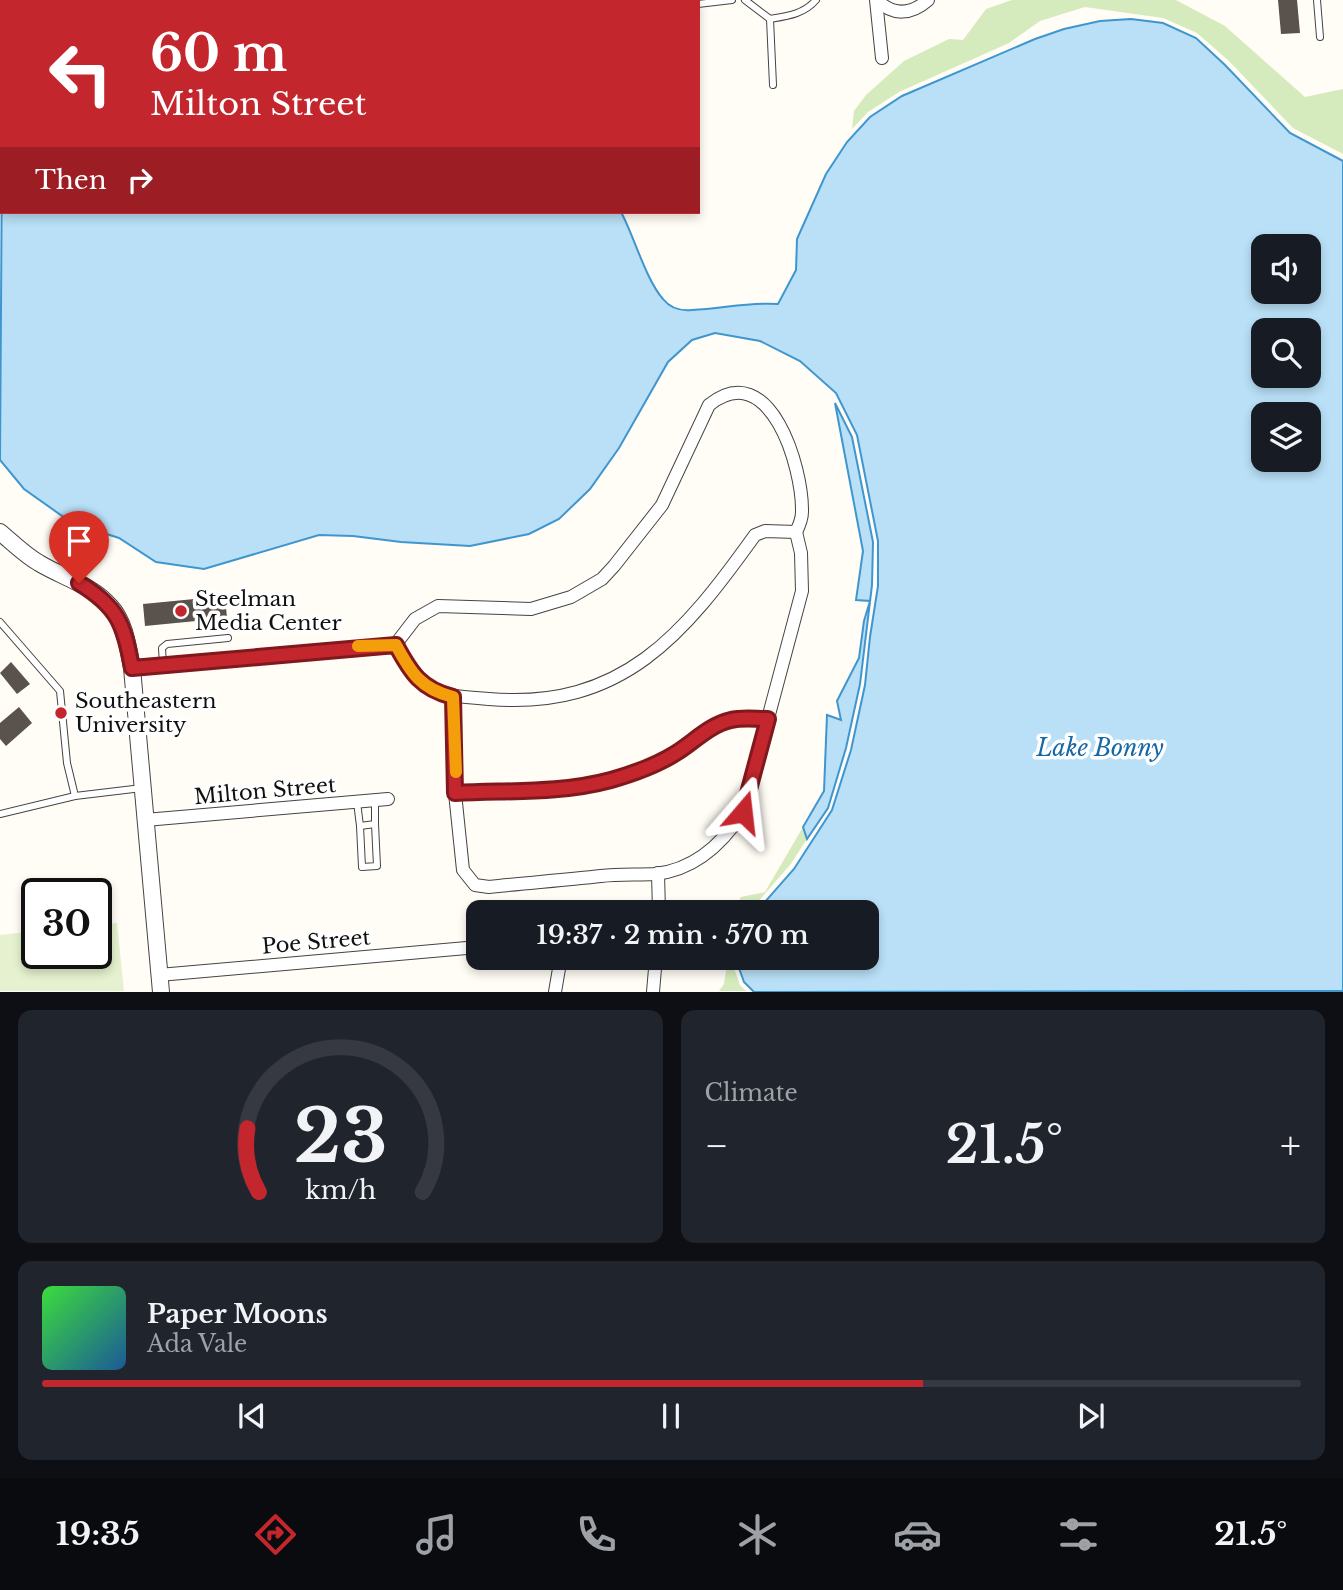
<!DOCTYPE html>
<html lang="en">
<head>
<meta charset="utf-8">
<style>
	:root { --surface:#171b24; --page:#20242c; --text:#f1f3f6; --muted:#9ea1a6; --line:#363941; --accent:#c4262e }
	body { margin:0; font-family:"Libre Baskerville",serif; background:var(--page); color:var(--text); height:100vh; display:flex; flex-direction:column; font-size:26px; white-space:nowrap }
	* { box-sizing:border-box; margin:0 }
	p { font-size:23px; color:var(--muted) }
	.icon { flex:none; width:38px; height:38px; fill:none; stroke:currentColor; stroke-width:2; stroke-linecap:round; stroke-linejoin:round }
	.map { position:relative; height:992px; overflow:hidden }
	.panel { display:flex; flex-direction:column; gap:18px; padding:18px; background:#0d0f14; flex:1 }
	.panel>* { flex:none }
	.guide { position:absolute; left:0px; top:0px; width:700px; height:214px; box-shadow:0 4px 10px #0003; background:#c4262e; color:#fff; overflow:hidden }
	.tools { position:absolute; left:1251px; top:234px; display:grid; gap:14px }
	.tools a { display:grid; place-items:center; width:70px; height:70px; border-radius:14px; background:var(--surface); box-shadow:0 4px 10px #0003; font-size:35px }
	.speed { position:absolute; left:21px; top:878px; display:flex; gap:14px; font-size:35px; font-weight:700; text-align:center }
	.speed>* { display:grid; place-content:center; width:91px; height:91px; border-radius:50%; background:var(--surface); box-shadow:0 4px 10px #0003; line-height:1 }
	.speed .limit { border:4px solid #111; border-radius:10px; background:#fff; color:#111 }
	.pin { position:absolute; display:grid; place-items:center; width:60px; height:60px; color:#fff; margin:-72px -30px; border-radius:50% 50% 50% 0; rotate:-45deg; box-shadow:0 0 7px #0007 }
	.pin .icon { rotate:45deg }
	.me { position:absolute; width:77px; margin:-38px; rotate:17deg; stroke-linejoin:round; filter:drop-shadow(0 0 5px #0008) }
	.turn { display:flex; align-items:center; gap:24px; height:147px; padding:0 35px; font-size:32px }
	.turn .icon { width:91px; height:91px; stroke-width:2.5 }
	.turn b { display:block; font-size:49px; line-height:60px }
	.then { display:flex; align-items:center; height:66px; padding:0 35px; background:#0003; gap:14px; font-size:26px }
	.big { font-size:52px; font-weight:600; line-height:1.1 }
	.panel .widget { flex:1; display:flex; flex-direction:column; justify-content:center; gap:10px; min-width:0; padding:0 24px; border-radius:14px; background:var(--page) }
	.panel .dial { align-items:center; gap:0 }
	.dial svg { height:182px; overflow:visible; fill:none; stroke:var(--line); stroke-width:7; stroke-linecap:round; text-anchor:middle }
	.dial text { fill:var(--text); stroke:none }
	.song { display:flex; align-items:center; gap:21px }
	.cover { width:84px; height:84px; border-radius:10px; background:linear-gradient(135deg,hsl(120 70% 55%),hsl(210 70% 35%)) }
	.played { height:7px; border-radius:4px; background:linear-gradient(90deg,var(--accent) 70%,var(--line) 70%) }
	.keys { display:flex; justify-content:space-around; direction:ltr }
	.heat { display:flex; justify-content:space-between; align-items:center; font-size:38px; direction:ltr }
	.panel .tiles { flex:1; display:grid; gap:18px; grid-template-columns:1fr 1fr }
	.widget:last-child { grid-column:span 2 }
	.trip { position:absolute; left:466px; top:900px; width:413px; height:70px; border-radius:14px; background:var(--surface); box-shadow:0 4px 10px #0003; font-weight:600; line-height:70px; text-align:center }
	.tab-bar { display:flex; height:112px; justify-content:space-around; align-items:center; background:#090b0e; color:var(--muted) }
	.tab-bar .icon { width:49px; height:49px }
	.tab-bar .selected { color:var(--accent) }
	.tab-bar b { font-size:32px; color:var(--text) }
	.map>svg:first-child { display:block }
	.green { fill:#d5ebbd }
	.pitch { fill:#e6f2cf }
	.water { fill:#b9e0f7; stroke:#3f96cf; stroke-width:2; fill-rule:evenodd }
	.building { fill:#5a524d }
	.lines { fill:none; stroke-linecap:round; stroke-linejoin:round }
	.service-casing { stroke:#444; stroke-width:8 }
	.minor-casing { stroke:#444; stroke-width:14 }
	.tertiary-casing { stroke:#444; stroke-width:18 }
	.service { stroke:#fff; stroke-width:6 }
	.minor { stroke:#fff; stroke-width:12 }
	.tertiary { stroke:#fff; stroke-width:16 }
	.route-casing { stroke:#7f191e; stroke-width:18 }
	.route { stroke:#c4262e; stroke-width:12 }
	.slow { stroke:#f59e0b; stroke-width:12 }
	.poi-dot { fill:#c4262e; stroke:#fff; stroke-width:2.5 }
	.labels { text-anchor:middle; stroke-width:7; stroke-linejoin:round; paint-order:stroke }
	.poi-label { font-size:21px; fill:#111; stroke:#fff; text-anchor:start }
	.street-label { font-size:21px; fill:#111; stroke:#fff }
	.water-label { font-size:23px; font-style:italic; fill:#1768a6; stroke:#fff }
</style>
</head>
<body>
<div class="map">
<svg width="1343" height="992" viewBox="0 0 1343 992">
	<rect width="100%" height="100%" fill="#fffdf5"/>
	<g class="green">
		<path d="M 1012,0 L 1176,0 L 1225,26 L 1305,97 L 1343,89 L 1343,154 L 1293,128 L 1229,61 L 1197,33 L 1163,18 L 1085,7 L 1040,21 L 1009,43 L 899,92 L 868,112 L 852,129 L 854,111 L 866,95 L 904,61 L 949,39 L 963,40 L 986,9 Z"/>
		<path d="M 803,827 L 807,839 L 790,865 L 749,912 L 732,912 L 741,897 L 765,892 Z"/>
		<path d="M 728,957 L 730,957 L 740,985 L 746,991 L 719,991 L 724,984 Z"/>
	</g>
	<path class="pitch" d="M 117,923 L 124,991 L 0,991 L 0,935 L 37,931 L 37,954 L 96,954 L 96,925 Z"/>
	<g class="water">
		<path d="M 1131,19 L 1163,23 L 1196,38 L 1225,65 L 1290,133 L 1343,161 L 1343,991 L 754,992 L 744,982 L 735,957 L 866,957 L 866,912 L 756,912 L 794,869 L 832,810 L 851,750 L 865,685 L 870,637 L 878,586 L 878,541 L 857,435 L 836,393 L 800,361 L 760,341 L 715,333 L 692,340 L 668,362 L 619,448 L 590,489 L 559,519 L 529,534 L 470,546 L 401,542 L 353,536 L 319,535 L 204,569 L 156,562 L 119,538 L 72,523 L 24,489 L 0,460 L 2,152 L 2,212 L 621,212 C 634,236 646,280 663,299 C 670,308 681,311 692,310 C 722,309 746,302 778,304 L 796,270 L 797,239 L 826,174 L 847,142 L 870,117 L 902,96 L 1035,39 L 1064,29 L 1100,21 ZM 1264,247 L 1309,247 L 1309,292 L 1264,292 ZM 1264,331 L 1309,331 L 1309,376 L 1264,376 ZM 1264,415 L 1309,415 L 1309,460 L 1264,460 Z"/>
		<path d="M 835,403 L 852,437 L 873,542 L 872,585 L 860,684 L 846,748 L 828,808 L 807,839 L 803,827 L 824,791 L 827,715 L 841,720 L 837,701 L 859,658 L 864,621 L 870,601 L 856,600 L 863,551 Z"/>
	</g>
	<g class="building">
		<path d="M 1278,0 L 1297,0 L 1300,33 L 1281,34 Z"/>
		<path d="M 225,596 L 227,618 L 145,626 L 143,604 Z"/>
		<path d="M 11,662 L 30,684 L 17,694 L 0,673 Z"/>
		<path d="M 19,707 L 32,723 L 6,746 L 0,739 L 0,723 Z"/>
	</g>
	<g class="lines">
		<defs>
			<g id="service">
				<path d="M 689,0 L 692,2"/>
				<path d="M 745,0 L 770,19 L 773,85"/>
				<path d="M 1317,0 L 1320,37"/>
				<path d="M 35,2 L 35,0"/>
				<path d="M 698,4 L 732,0"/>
				<path d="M 770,19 C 788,16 804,14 816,0"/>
				<path d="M 0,29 L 2,28"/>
				<path d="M 0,622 L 60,691 L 67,763 L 75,796"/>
				<path d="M 163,665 L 162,648 L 167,644 L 228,638"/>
				<path d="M 357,802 L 360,826 L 375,824 L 375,801"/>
				<path d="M 0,814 L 75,796 L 142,788"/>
				<path d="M 360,826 L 362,867 L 377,866 L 375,824"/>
			</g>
			<g id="minor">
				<path d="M 154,0 L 154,2"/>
				<path d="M 547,0 L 547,2"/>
				<path d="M 876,0 L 882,58"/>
				<path d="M 877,0 C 893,16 911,15 928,0"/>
				<path d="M 395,645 C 423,695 435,695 489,699 C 623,710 684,634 755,535 L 765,531 L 796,532"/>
				<path d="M 132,668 L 395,645 L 415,619 L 438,606 L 531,609 L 571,597 L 602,579 L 614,566 L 662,505 L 709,405 C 770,356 803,468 802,512 C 802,519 799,526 796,532"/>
				<path d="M 453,697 L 455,793 L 463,870 L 475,885 L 489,887 C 527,883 564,880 601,876 C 619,874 637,875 655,874 C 694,870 723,843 743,812 L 802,591 L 801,553 L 796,532"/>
				<path d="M 455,793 C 508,790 559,794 611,780 C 633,774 657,765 676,753 C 694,742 709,725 731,720 C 742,717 756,719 768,719"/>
				<path d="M 145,820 L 388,799"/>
				<path d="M 658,873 L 659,912"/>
				<path d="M 159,975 L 478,947"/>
				<path d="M 555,992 L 561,957"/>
				<path d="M 653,992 L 656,957"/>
			</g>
			<path id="tertiary" d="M 0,532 C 13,543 25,555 39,563 C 62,577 92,585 110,606 C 125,622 128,647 132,668 L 161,992"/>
		</defs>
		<use href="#service" class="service-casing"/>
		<use href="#minor" class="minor-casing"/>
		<use href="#tertiary" class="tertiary-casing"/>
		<use href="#service" class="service"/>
		<use href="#minor" class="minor"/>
		<use href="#tertiary" class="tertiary"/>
	</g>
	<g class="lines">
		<defs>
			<path id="route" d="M 79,583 C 118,607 124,624 132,668 L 396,645 C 411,673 421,689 453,697 L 455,793 C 508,790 559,794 611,780 C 632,774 657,765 676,753 C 694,742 709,725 731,720 C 742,717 756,719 768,719 L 743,812"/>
		</defs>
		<use href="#route" class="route-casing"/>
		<use href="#route" class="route"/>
		<path class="slow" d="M 358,646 L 396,645 C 411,673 421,689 453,697 L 456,772"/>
	</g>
	<g class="poi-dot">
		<circle cx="181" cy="611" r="7"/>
		<circle cx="61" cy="713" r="7"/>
	</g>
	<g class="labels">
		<g class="poi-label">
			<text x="195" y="606">Steelman<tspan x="195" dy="24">Media Center</tspan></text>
			<text x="75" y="708">Southeastern<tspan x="75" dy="24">University</tspan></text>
		</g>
		<g class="street-label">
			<text transform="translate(265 791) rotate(-5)" y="7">Milton Street</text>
			<text transform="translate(316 942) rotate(-5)" y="7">Poe Street</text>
		</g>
		<g class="water-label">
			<text x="1100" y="756">Lake Bonny</text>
		</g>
	</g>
</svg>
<div class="tools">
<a><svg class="icon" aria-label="sound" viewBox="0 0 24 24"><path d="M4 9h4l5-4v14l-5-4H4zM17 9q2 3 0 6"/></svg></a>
<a><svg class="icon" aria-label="search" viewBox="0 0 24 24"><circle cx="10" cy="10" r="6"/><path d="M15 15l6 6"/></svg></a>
<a><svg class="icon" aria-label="layers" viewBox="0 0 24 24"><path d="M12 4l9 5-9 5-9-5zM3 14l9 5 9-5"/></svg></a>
</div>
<div class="speed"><div class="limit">30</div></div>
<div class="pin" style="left:79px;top:583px;background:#d93025"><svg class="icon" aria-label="arrive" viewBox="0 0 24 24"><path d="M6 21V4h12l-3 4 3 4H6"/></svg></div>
<svg class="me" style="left:743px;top:812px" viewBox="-20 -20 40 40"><path d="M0-17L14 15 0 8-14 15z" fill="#c4262e" stroke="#fff" stroke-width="4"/></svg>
<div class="trip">19:37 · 2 min · 570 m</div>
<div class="guide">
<div class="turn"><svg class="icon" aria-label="left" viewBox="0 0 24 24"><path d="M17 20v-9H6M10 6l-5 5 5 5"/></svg><div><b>60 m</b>Milton Street</div></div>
<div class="then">Then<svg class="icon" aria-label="right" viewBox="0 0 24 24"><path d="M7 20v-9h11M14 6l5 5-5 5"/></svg></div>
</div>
</div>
<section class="panel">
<div class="tiles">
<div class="widget dial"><svg viewBox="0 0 100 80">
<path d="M14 69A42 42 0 1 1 86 69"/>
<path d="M14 69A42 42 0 0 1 9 41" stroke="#c4262e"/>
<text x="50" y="56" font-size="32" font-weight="700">23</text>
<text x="50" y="72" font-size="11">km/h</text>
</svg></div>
<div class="widget"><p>Climate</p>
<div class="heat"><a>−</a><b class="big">21.5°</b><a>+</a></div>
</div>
<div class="widget">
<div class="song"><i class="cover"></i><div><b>Paper Moons</b><p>Ada Vale</p></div></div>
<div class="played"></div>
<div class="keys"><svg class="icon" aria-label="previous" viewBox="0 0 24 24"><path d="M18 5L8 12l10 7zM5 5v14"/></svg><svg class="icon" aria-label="pause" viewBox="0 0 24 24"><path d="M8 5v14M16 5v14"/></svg><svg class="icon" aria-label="next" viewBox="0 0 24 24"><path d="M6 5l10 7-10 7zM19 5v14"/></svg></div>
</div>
</div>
</section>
<nav class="tab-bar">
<b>19:35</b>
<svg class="icon selected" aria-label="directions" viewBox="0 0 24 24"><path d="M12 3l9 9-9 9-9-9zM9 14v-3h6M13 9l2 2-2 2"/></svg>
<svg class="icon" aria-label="music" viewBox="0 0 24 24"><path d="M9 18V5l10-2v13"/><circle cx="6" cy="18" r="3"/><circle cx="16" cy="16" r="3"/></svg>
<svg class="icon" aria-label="phone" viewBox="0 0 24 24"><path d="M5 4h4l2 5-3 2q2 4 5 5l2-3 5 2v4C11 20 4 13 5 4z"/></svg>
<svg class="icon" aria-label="climate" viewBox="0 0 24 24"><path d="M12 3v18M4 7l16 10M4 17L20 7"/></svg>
<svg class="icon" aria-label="car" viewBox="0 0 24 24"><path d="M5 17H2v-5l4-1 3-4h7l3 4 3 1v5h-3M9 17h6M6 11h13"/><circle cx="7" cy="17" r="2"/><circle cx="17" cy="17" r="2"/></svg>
<svg class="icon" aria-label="filters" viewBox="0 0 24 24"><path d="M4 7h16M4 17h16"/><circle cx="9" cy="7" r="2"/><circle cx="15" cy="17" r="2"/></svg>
<b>21.5°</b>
</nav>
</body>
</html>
